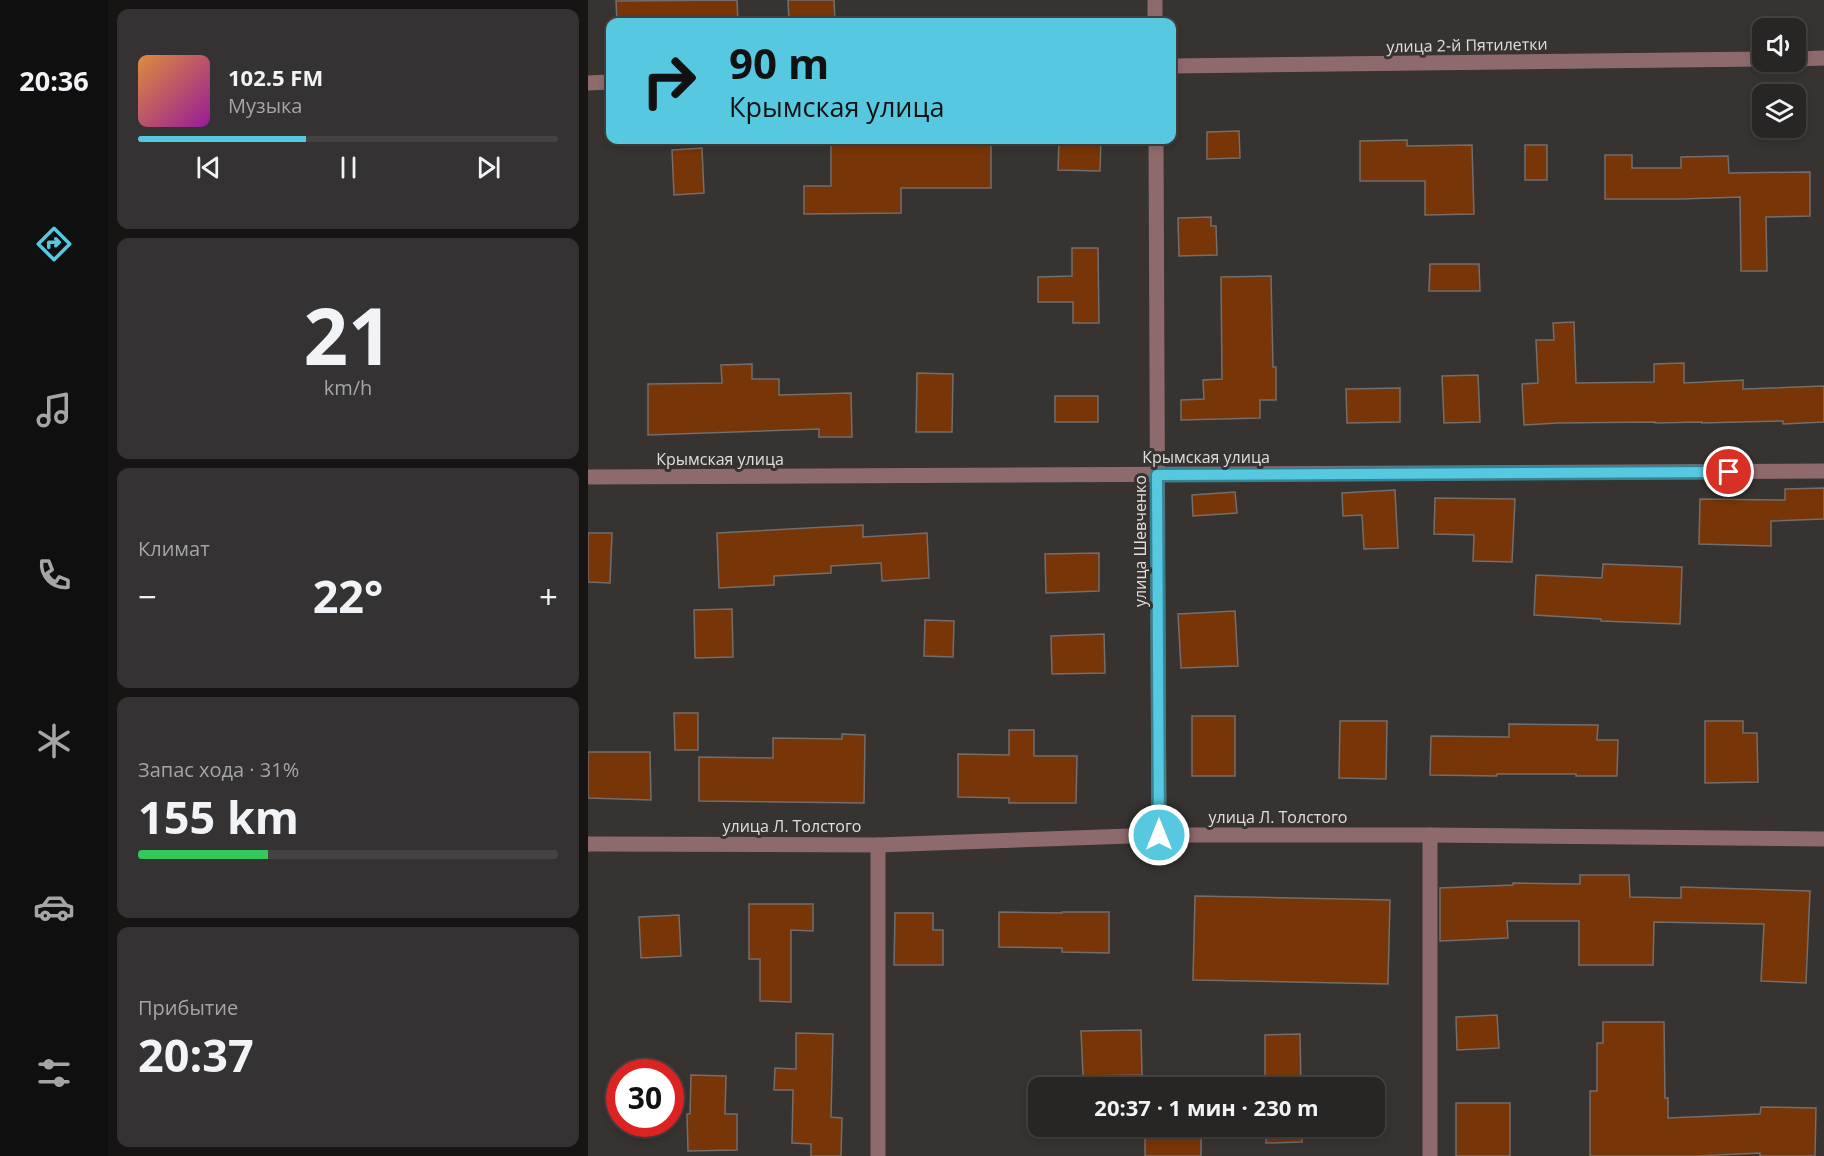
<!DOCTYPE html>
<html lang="ru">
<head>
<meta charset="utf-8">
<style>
	:root { --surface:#282625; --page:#343232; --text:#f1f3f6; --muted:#a5a5a7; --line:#444342; --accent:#56c9e0 }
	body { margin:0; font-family:"Open Sans",sans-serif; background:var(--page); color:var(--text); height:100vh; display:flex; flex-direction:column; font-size:22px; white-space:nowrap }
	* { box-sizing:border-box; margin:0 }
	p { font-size:20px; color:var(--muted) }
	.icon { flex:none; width:33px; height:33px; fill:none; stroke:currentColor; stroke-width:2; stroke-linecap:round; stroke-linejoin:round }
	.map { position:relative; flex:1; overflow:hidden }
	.drawer { display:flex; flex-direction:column; gap:9px; padding:9px; background:#161514; width:480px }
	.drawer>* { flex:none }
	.guide { position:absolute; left:18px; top:18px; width:570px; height:126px; border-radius:12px; box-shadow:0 3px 9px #0003,0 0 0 2px var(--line); background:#56c9e0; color:#111; overflow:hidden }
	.buttons { position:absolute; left:1164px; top:18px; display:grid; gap:12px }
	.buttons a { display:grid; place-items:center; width:54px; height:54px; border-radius:12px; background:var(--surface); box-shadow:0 3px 9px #0003,0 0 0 2px var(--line); font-size:30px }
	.speed { position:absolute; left:18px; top:1059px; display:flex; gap:12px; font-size:30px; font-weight:700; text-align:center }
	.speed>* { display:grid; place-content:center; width:78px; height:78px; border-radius:50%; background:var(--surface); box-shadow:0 3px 9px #0003,0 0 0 2px var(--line); line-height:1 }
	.speed .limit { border:9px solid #d22; background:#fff; color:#111 }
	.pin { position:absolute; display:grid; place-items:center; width:51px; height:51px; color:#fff; margin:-26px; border:3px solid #fff; border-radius:50%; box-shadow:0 2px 6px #0007 }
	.me { position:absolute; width:66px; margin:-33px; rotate:0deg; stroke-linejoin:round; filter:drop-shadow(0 0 4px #0008) }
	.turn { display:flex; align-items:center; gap:21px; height:126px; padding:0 24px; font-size:27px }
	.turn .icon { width:78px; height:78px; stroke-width:2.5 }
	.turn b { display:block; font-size:42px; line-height:51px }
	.big { font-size:45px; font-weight:700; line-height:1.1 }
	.drawer .card { flex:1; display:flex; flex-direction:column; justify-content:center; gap:9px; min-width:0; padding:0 21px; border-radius:12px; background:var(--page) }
	.drawer .dial { align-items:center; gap:0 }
	.dial b { font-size:78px; line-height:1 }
	.song { display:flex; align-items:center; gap:18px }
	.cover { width:72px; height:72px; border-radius:9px; background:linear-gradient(135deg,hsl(30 70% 55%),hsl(300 70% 35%)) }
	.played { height:6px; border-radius:3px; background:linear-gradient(90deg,var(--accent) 40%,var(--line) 40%) }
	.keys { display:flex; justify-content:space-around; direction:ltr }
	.heat { display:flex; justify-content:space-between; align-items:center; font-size:33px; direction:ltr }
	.charge { height:9px; border-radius:4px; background:linear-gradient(90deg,#34c759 31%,var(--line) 0) }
	.trip { position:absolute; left:440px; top:1077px; width:357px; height:60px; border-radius:12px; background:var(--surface); box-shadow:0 3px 9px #0003,0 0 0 2px var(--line); font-weight:700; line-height:60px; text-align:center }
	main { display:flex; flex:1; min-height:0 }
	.tab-bar { display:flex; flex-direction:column; width:108px; justify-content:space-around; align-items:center; background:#100f0f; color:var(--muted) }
	.tab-bar .icon { width:42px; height:42px }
	.tab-bar .on { color:var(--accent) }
	.tab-bar b { font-size:27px; color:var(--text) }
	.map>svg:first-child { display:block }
	.building { fill:#773508; stroke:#726e6c; stroke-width:1.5 }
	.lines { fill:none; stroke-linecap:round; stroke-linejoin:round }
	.minor { stroke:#8f6a6d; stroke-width:15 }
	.route-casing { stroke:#388392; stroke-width:15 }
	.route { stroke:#56c9e0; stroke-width:10 }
	.labels { text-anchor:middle; stroke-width:6; stroke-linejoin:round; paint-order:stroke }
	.street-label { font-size:16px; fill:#e0dedd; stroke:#363331 }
</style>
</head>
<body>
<main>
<nav class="tab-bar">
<b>20:36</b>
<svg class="icon on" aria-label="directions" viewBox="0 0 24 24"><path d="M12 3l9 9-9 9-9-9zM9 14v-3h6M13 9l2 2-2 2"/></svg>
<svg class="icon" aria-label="music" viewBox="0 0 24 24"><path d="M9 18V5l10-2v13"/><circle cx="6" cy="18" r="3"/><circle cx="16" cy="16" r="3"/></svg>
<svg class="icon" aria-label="phone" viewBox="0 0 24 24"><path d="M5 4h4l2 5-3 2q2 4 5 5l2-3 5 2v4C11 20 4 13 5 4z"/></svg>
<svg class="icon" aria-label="climate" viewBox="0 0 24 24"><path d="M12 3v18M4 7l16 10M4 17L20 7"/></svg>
<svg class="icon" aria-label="car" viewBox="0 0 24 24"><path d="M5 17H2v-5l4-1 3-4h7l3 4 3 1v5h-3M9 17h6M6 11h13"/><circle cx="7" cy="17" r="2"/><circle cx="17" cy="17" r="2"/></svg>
<svg class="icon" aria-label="filters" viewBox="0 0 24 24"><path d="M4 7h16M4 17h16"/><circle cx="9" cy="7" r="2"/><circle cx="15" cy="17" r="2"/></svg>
</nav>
<section class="drawer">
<div class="card">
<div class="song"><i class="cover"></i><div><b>102.5 FM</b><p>Музыка</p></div></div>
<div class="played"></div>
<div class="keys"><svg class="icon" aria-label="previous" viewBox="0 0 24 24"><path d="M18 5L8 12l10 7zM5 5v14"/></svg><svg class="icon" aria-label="pause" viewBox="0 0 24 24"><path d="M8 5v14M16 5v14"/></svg><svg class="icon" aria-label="next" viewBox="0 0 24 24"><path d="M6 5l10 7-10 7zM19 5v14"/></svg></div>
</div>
<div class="card dial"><b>21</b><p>km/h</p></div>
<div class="card"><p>Климат</p>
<div class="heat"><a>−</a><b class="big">22°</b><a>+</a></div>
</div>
<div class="card"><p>Запас хода · 31%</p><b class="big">155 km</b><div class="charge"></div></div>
<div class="card"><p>Прибытие</p><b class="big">20:37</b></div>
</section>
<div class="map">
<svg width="1236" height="1156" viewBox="0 0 1236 1156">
	<rect width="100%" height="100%" fill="#363331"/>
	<g class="building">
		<path d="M 149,0 L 150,22 L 29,22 L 28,1 Z"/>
		<path d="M 200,0 L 246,0 L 247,22 L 201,22 Z"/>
		<path d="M 651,131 L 652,158 L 619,159 L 619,132 Z"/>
		<path d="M 243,140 L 403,140 L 403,188 L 313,188 L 313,213 L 216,214 L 216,186 L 243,186 Z"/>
		<path d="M 471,140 L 513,140 L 512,171 L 470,170 Z"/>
		<path d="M 819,140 L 819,146 L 884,145 L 886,214 L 837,215 L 837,181 L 772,181 L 772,141 Z"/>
		<rect x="937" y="145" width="22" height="35"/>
		<path d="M 114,148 L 116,193 L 86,195 L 84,150 Z"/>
		<path d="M 1017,155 L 1044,155 L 1044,168 L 1093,168 L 1093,157 L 1140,156 L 1141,173 L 1222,172 L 1222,216 L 1178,217 L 1179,271 L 1153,271 L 1152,197 L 1094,199 L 1017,199 Z"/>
		<path d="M 623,217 L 623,226 L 628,226 L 629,255 L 591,256 L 590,218 Z"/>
		<path d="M 484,248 L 510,248 L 511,323 L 485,323 L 485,302 L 450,302 L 450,277 L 484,276 Z"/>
		<path d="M 842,264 L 891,264 L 892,291 L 841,291 Z"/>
		<path d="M 683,276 L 685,367 L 688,367 L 688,400 L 672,400 L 672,418 L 593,420 L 593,400 L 616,399 L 615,380 L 634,379 L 633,277 Z"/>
		<path d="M 986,322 L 988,383 L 1066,382 L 1066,364 L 1096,363 L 1096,383 L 1155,380 L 1155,389 L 1236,386 L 1236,422 L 1195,424 L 1195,421 L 1114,423 L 1114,422 L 1067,423 L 1067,422 L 970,423 L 936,425 L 934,384 L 950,383 L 948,340 L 966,340 L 965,323 Z"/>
		<path d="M 164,364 L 164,379 L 191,379 L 191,395 L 263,393 L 264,437 L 231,437 L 231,429 L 60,435 L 60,384 L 134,383 L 133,365 Z"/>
		<path d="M 329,373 L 365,374 L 364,432 L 328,432 Z"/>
		<path d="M 890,375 L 892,422 L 856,423 L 854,376 Z"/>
		<path d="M 812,388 L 812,422 L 759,423 L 758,389 Z"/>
		<rect x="467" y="396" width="43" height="26"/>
		<path d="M 1236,488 L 1236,519 L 1183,521 L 1183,546 L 1111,544 L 1112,499 L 1197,500 L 1197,489 Z"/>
		<path d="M 807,490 L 810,548 L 776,549 L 774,515 L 755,516 L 754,493 Z"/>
		<path d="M 647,492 L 649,513 L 605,516 L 604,495 Z"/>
		<path d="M 847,498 L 927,499 L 924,562 L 885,561 L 886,535 L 846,534 Z"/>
		<path d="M 275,525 L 275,537 L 339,533 L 341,578 L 294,581 L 293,563 L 243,566 L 243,573 L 186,576 L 186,585 L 131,588 L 129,533 Z"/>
		<path d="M 0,533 L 24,533 L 22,583 L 0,582 Z"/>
		<path d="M 511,553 L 511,591 L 458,593 L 457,554 Z"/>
		<path d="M 1015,564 L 1094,567 L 1092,624 L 1013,621 L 1013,619 L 946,615 L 948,575 L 1014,578 Z"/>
		<path d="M 144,609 L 145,657 L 107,658 L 106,610 Z"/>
		<path d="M 647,611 L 650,666 L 593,668 L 590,614 Z"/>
		<path d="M 337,620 L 366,621 L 365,657 L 336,656 Z"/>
		<path d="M 516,634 L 517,673 L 464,674 L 463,636 Z"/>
		<path d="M 86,713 L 110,713 L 110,750 L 87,750 Z"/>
		<rect x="604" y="716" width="43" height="60"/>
		<path d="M 752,721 L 799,721 L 798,779 L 751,778 Z"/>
		<path d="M 1117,721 L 1155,721 L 1155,733 L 1169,733 L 1170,782 L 1117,783 Z"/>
		<path d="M 921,724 L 1010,725 L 1009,740 L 1030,740 L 1029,776 L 988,776 L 988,774 L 909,774 L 909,776 L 842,775 L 843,736 L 921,737 Z"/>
		<path d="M 421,730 L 446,730 L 446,756 L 489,756 L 488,803 L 421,803 L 421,798 L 370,797 L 370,754 L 421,755 Z"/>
		<path d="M 254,734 L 277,735 L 276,803 L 111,801 L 111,757 L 185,758 L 185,738 L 254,739 Z"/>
		<path d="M 0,752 L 62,752 L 63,800 L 0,798 Z"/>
		<path d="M 992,875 L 1041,875 L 1042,897 L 1093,898 L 1093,887 L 1222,891 L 1218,983 L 1173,981 L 1176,924 L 1066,922 L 1065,965 L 991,965 L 991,921 L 919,921 L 920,938 L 852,941 L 852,888 L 925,885 L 925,883 L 992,884 Z"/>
		<path d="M 607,896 L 802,900 L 800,984 L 605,980 Z"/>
		<path d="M 161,904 L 225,904 L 225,931 L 203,930 L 203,1002 L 172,1001 L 172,959 L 161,959 Z"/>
		<path d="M 411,912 L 474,913 L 474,912 L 521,912 L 521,953 L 474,952 L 474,948 L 411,947 Z"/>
		<path d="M 307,913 L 345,913 L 345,930 L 355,930 L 355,965 L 306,965 Z"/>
		<path d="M 91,915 L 93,956 L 53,958 L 51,917 Z"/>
		<path d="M 909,1015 L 911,1048 L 869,1050 L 868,1017 Z"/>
		<path d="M 1015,1022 L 1076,1022 L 1077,1098 L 1080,1098 L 1080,1118 L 1172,1114 L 1173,1107 L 1228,1108 L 1227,1156 L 1172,1156 L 1172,1153 L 1109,1156 L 1002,1156 L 1002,1091 L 1009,1091 L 1009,1043 L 1015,1043 Z"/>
		<path d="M 553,1030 L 554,1075 L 495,1076 L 493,1031 Z"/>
		<path d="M 208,1033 L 245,1034 L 243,1117 L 254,1118 L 253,1156 L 223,1156 L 223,1144 L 204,1143 L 205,1090 L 186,1090 L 187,1068 L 208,1069 Z"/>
		<path d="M 712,1034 L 713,1088 L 677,1088 L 677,1035 Z"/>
		<path d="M 103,1075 L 138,1076 L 137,1114 L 149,1114 L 149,1150 L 100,1151 L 99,1114 L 102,1114 Z"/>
		<rect x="868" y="1103" width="54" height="53"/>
		<rect x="557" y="1126" width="56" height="30"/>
		<path d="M 678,1126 L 714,1126 L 714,1142 L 678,1143 Z"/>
	</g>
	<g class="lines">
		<g class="minor">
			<path d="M 567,0 L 567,22"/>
			<path d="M 1208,59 L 1236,58"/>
			<path d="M 584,66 L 1174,59"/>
			<path d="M 0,83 L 22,82"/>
			<path d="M 568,140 L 571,835"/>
			<path d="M 0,477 L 1236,471"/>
			<path d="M 842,835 L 842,1156"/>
			<path d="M 0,844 L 290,845 L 571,835 L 842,835 L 1236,839"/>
			<path d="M 290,845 L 290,1156"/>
		</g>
	</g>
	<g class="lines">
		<defs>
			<path id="route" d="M 571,835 L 569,475 L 1141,472"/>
		</defs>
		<use href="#route" class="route-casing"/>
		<use href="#route" class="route"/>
	</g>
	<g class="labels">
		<g class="street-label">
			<text transform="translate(879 45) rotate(-1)" y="6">улица 2-й Пятилетки</text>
			<text x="618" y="463">Крымская улица</text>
			<text x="132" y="465">Крымская улица</text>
			<text transform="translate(552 541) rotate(-90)" y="6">улица Шевченко</text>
			<text x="690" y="823">улица Л. Толстого</text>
			<text x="204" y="832">улица Л. Толстого</text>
		</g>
	</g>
</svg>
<div class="buttons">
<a><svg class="icon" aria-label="sound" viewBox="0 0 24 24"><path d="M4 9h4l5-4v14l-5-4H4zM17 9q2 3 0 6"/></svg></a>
<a><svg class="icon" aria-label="layers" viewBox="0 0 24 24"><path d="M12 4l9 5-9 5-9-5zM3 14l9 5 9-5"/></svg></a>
</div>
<div class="speed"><div class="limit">30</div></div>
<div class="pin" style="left:1141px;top:472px;background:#d93025"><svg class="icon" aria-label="arrive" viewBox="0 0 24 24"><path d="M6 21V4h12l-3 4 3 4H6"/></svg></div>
<svg class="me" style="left:571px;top:835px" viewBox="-20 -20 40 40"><circle r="17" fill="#56c9e0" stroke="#fff" stroke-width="3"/><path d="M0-11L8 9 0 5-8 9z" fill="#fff"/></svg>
<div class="trip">20:37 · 1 мин · 230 m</div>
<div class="guide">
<div class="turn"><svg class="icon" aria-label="right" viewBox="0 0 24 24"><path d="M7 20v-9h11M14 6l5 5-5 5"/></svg><div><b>90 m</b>Крымская улица</div></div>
</div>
</div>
</main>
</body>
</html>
